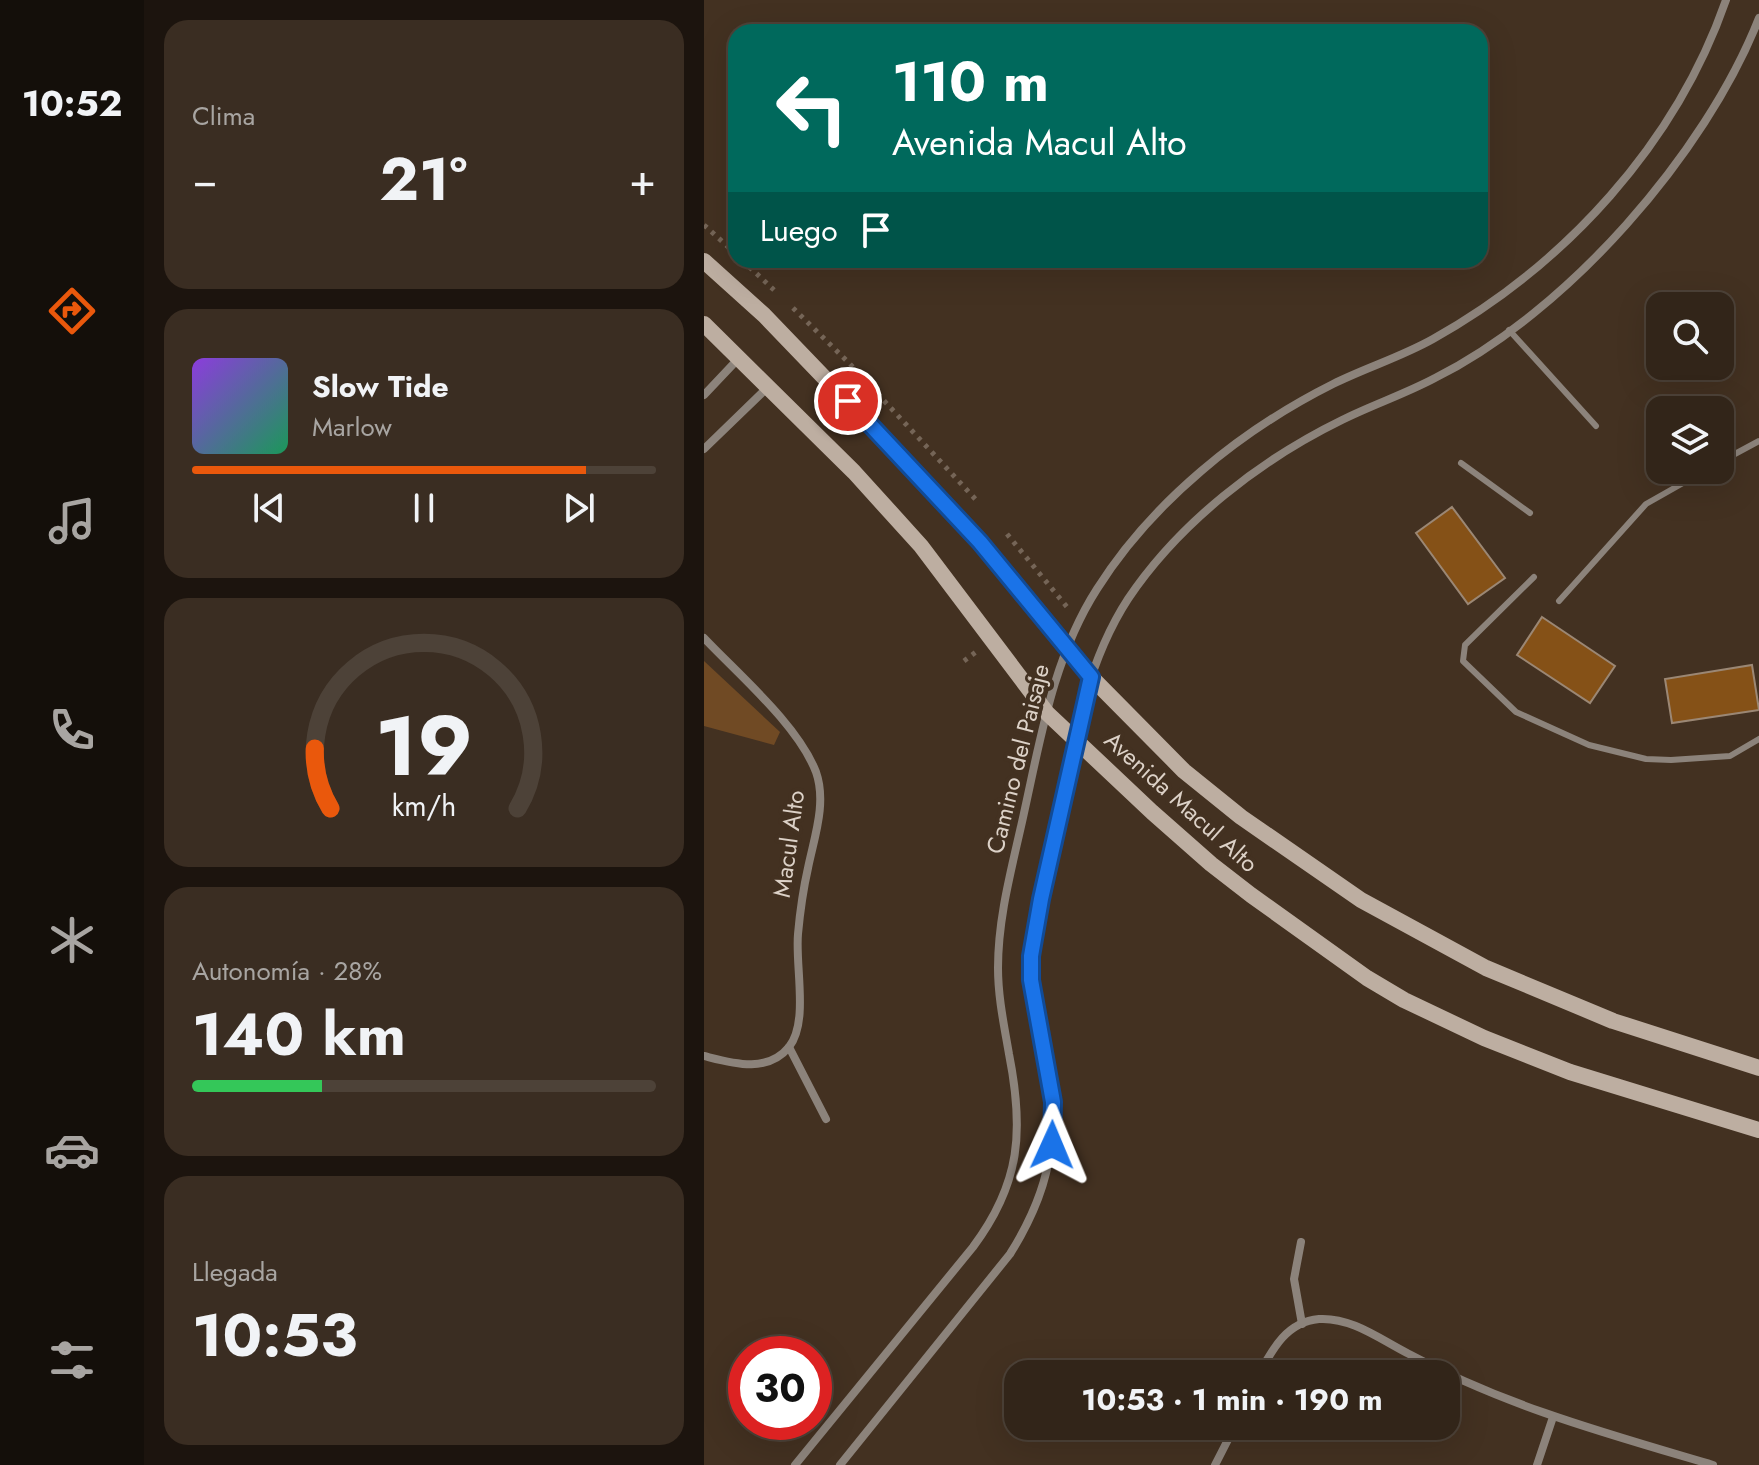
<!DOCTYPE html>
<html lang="es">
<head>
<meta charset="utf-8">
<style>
	:root { --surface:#322519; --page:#3a2d22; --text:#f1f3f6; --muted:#a8a5a2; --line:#4d4238; --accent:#ea580c }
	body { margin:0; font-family:Jost,sans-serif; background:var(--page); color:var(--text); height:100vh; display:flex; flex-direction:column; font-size:30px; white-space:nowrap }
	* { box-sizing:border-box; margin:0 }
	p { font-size:26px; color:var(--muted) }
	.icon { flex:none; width:44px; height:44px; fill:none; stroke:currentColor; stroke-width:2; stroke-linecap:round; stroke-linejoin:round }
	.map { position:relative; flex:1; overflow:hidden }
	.side { display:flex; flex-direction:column; gap:20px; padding:20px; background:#1c140e; width:560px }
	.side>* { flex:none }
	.hud { position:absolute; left:24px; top:24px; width:760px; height:244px; border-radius:24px; box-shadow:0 8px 32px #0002,0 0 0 2px var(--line); background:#00695c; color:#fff; overflow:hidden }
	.tools { position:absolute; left:942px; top:292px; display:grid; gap:16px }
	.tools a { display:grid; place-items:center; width:88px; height:88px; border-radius:16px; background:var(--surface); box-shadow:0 8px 32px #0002,0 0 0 2px var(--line); font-size:40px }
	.speed { position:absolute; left:24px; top:1336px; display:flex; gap:16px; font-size:40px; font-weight:700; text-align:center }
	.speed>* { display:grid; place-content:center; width:104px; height:104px; border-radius:50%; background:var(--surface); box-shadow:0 8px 32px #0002,0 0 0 2px var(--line); line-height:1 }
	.speed .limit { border:12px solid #d22; background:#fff; color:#111 }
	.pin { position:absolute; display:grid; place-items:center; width:68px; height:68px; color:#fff; margin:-34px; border:4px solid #fff; border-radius:50%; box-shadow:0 2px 8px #0007 }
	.me { position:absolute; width:88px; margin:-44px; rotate:1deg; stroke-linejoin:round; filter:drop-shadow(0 0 6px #0008) }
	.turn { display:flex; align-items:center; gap:28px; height:168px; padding:0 32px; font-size:36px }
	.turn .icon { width:104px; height:104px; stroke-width:2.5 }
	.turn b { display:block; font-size:56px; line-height:68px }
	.then { display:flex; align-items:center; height:76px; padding:0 32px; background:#0003; gap:16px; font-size:30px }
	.big { font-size:60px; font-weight:700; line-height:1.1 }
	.side .tile { flex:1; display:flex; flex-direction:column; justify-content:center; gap:12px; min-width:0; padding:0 28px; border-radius:24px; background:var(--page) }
	.side .dial { align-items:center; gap:0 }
	.dial svg { height:208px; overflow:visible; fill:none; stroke:var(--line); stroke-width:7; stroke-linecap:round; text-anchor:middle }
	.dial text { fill:var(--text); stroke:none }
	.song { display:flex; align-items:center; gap:24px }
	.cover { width:96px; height:96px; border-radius:12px; background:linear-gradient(135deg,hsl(270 70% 55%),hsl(150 70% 35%)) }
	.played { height:8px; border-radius:4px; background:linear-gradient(90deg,var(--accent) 85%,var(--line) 85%) }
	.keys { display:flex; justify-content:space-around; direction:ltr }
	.heat { display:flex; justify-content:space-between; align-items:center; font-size:44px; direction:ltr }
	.charge { height:12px; border-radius:6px; background:linear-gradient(90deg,#34c759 28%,var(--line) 0) }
	.trip { position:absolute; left:300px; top:1360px; width:456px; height:80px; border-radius:24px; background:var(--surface); box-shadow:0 8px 32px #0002,0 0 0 2px var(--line); font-weight:700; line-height:80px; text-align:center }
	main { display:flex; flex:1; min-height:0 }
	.tab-bar { display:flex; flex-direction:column; width:144px; justify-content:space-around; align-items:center; background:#140f0a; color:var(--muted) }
	.tab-bar .icon { width:56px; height:56px }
	.tab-bar .on { color:var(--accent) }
	.tab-bar b { font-size:36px; color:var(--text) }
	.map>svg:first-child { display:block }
	.green { fill:#704a24 }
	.building { fill:#855117; stroke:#9b8774; stroke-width:2 }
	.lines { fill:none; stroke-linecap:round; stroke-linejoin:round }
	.path { stroke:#756557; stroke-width:5; stroke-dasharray:4 6; stroke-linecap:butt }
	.lane { stroke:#8c837b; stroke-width:6 }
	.street { stroke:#8c837b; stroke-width:8 }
	.secondary { stroke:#bdaea1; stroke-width:16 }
	.route-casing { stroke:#114b97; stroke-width:20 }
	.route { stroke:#1a73e8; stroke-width:14 }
	.labels { text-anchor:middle; stroke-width:8; stroke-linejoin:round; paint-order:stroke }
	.street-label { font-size:24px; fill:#dcd1c7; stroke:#433121 }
</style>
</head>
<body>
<main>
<nav class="tab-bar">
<b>10:52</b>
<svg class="icon on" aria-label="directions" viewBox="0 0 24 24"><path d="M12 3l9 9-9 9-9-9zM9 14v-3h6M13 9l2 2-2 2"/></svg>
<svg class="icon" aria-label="music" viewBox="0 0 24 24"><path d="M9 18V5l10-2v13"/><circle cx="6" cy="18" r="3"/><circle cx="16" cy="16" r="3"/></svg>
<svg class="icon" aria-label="phone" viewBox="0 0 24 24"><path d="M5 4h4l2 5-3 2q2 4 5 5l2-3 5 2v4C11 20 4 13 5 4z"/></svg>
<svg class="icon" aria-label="climate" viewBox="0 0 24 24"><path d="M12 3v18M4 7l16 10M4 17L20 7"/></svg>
<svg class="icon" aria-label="car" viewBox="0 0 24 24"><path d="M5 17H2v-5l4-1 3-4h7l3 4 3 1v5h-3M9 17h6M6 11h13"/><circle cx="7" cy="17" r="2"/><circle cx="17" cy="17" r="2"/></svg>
<svg class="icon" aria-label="filters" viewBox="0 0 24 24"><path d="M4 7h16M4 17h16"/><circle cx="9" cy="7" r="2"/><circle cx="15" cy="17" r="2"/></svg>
</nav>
<section class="side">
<div class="tile"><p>Clima</p>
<div class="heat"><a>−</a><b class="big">21°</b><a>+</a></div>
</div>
<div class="tile">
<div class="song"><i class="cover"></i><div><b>Slow Tide</b><p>Marlow</p></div></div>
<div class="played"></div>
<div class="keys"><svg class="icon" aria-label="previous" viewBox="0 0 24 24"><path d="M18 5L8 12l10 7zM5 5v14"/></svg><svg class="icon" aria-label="pause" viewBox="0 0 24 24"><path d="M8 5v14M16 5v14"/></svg><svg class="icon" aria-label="next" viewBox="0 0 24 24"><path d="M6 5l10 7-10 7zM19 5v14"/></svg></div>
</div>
<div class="tile dial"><svg viewBox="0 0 100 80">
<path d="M14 69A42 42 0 1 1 86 69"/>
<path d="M14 69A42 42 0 0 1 8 46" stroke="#ea580c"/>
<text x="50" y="56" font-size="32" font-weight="700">19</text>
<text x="50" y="72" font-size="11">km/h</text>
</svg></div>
<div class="tile"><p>Autonomía · 28%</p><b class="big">140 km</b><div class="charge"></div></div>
<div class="tile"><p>Llegada</p><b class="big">10:53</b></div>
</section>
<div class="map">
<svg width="1055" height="1465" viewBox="0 0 1055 1465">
	<rect width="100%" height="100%" fill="#433121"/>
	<path class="green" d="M 0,661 L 76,732 L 70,745 L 0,726 Z"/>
	<g class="building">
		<path d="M 748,507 L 801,578 L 764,604 L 712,533 Z"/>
		<path d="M 838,617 L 911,666 L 886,703 L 813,655 Z"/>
		<path d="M 1048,665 L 1055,710 L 968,723 L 961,679 Z"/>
	</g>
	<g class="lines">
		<g class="path">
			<path d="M 0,225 L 32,254"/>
			<path d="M 38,260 L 70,290"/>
			<path d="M 89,308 L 145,363 L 275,503"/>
			<path d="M 303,534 L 363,607"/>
			<path d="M 260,661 L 272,652"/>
		</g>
		<g class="lane">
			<path d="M 805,330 L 892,426"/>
			<path d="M 1016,462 L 1055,441"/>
			<path d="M 757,463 L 826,513"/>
			<path d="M 830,577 L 761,645 L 759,661 L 812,712 L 885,745 L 942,759 L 967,760 L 1026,756 L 1055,739"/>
			<path d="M 855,601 L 942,504 L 1002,470"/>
		</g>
		<g class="street">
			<path d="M 0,395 L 35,358"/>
			<path d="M 0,449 L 64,387"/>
			<path d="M 0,638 C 35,675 94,725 112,772 C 123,803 110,838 104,868 C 99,890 96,912 94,934 C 91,966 105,1022 85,1047 C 63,1074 28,1063 0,1056"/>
			<path d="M 85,1047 L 122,1119"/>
			<path d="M 597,1242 L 590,1279 L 598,1324"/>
			<path d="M 555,1374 C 569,1348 583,1322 615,1319 C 648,1317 677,1340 705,1354 C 801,1406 904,1434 1009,1465"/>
			<path d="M 91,1465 L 269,1247 C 317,1183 320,1130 305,1054 C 300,1025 294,997 294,968 C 294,915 309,864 320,813 C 337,736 350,656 393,589 C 448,502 537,430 629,384 C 661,368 697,357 729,339 C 861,265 972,144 1022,0"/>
			<path d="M 136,1465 L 306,1254 C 355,1176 354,1125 338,1037 C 333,1012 326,986 327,960 C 327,922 341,882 349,845 C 366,762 377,671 424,599 C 475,523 556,460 638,420 C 668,405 701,394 731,378 C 863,312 1001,155 1055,18"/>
			<path d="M 511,1465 L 531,1426"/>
			<path d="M 833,1465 L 849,1417"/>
		</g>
		<g class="secondary">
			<path d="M 0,261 L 60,315 L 234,496 L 276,542 L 387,677 L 480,771 L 537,817 L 657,900 L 782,968 L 909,1021 L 1055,1068"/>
			<path d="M 0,324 L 150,472 L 217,546 L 343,713 L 448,812 L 507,864 L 547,895 L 663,978 L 700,1000 L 780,1038 L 866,1072 L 1055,1130"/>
		</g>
	</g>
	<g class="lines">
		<defs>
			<path id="route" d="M 144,401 L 276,542 L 387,677 L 337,899 L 327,956 L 327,980 L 349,1102 L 348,1145"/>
		</defs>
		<use href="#route" class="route-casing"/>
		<use href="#route" class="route"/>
	</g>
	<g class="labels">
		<g class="street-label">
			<text transform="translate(314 759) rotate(-76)" y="8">Camino del Paisaje</text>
			<text transform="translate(477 802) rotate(42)" y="8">Avenida Macul Alto</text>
			<text transform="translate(85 844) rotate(-82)" y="8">Macul Alto</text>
		</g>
	</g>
</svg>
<div class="tools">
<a><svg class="icon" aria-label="search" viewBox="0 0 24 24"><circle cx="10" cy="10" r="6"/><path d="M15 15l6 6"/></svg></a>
<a><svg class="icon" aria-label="layers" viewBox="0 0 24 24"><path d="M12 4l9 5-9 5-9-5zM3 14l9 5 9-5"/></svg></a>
</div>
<div class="speed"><div class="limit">30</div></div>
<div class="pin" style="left:144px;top:401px;background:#d93025"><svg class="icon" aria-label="arrive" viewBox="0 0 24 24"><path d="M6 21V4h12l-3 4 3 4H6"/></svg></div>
<svg class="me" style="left:348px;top:1145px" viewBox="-20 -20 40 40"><path d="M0-17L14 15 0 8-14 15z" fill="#1a73e8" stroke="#fff" stroke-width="4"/></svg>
<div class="trip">10:53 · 1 min · 190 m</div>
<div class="hud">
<div class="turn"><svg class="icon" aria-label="left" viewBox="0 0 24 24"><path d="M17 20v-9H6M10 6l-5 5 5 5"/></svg><div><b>110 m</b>Avenida Macul Alto</div></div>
<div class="then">Luego<svg class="icon" aria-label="arrive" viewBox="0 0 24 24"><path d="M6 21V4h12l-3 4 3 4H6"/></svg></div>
</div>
</div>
</main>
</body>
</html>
